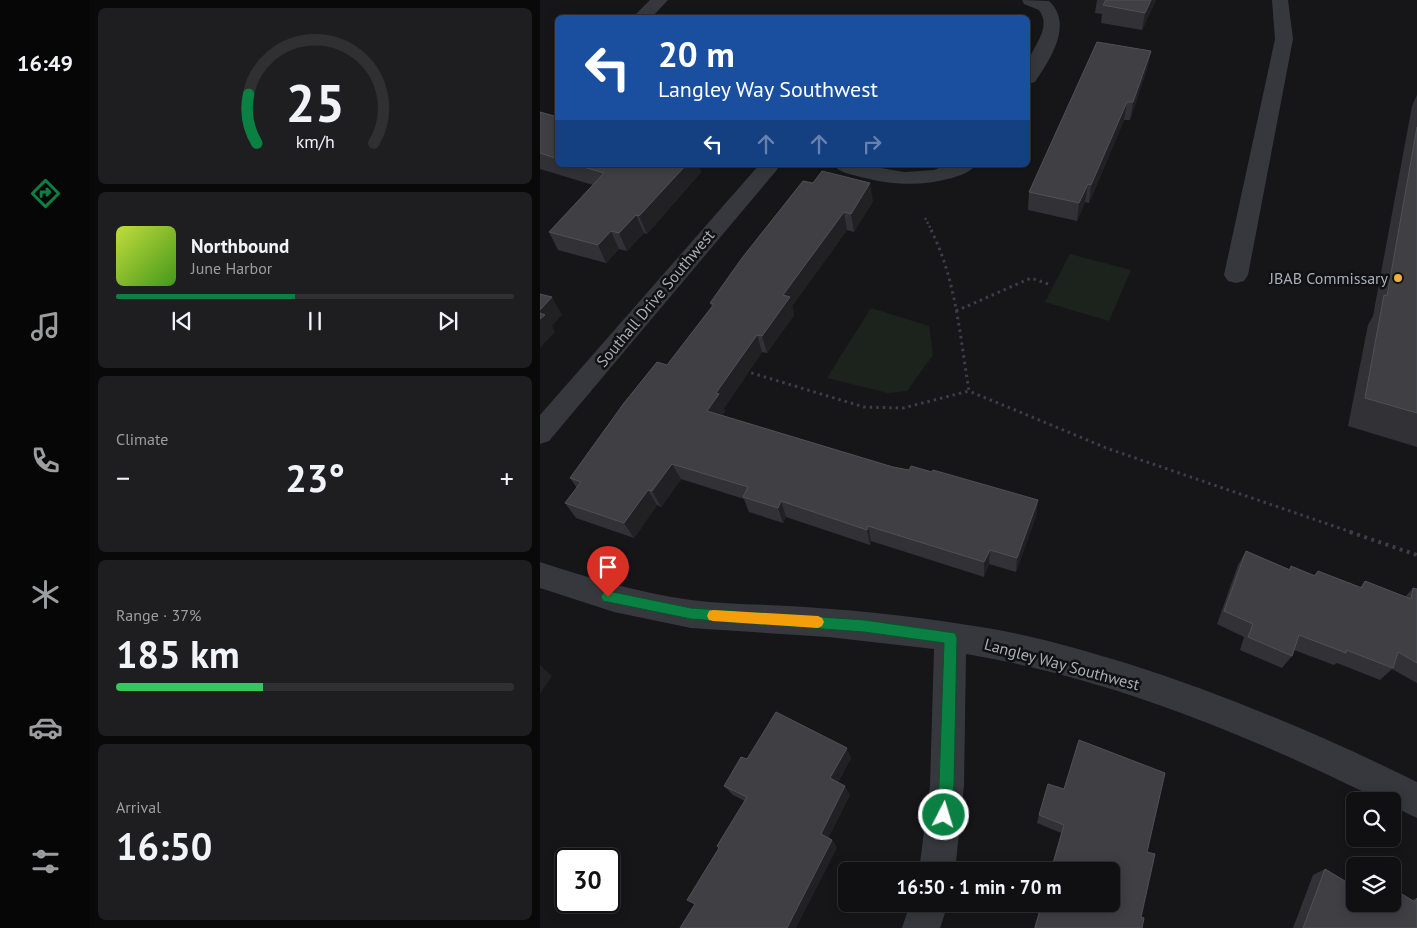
<!DOCTYPE html>
<html lang="en">
<head>
<meta charset="utf-8">
<style>
	:root { --surface:#101012; --page:#1e1e20; --text:#f1f3f6; --muted:#9c9d9f; --line:#303032; --accent:#0b8043 }
	body { margin:0; font-family:"PT Sans",sans-serif; background:var(--page); color:var(--text); height:100vh; display:flex; flex-direction:column; font-size:19px; white-space:nowrap }
	* { box-sizing:border-box; margin:0 }
	p { font-size:16px; color:var(--muted) }
	.icon { flex:none; width:28px; height:28px; fill:none; stroke:currentColor; stroke-width:2; stroke-linecap:round; stroke-linejoin:round }
	.map { position:relative; flex:1; overflow:hidden }
	.panel { display:flex; flex-direction:column; gap:8px; padding:8px; background:#09090a; width:450px }
	.panel>* { flex:none }
	.guide { position:absolute; left:15px; top:15px; width:475px; height:152px; border-radius:8px; box-shadow:0 2px 12px #0003,0 0 0 1px var(--line); background:#1a4fa0; color:#fff; overflow:hidden }
	.tools { position:absolute; left:806px; top:792px; display:grid; gap:10px }
	.tools a { display:grid; place-items:center; width:55px; height:55px; border-radius:8px; background:var(--surface); box-shadow:0 2px 12px #0003,0 0 0 1px var(--line); font-size:25px }
	.speed { position:absolute; left:15px; top:848px; display:flex; gap:10px; font-size:25px; font-weight:700; text-align:center }
	.speed>* { display:grid; place-content:center; width:65px; height:65px; border-radius:50%; background:var(--surface); box-shadow:0 2px 12px #0003,0 0 0 1px var(--line); line-height:1 }
	.speed .limit { border:2px solid #111; border-radius:8px; background:#fff; color:#111 }
	.pin { position:absolute; display:grid; place-items:center; width:42px; height:42px; color:#fff; margin:-51px -21px; border-radius:50% 50% 50% 0; rotate:-45deg; box-shadow:0 0 5px #0007 }
	.pin .icon { rotate:45deg }
	.me { position:absolute; width:55px; margin:-28px; rotate:5deg; stroke-linejoin:round; filter:drop-shadow(0 0 4px #0008) }
	.turn { display:flex; align-items:center; gap:18px; height:105px; padding:0 20px; font-size:22px }
	.turn .icon { width:65px; height:65px; stroke-width:2.5 }
	.turn b { display:block; font-size:35px; line-height:42px }
	.lanes { display:flex; align-items:center; height:48px; padding:0 20px; background:#0003; justify-content:center; gap:25px; direction:ltr }
	.lanes .off { opacity:.35 }
	.big { font-size:38px; font-weight:800; line-height:1.1 }
	.panel .card { flex:1; display:flex; flex-direction:column; justify-content:center; gap:8px; min-width:0; padding:0 18px; border-radius:8px; background:var(--page) }
	.panel .dial { align-items:center; gap:0 }
	.dial svg { height:130px; overflow:visible; fill:none; stroke:var(--line); stroke-width:7; stroke-linecap:round; text-anchor:middle }
	.dial text { fill:var(--text); stroke:none }
	.song { display:flex; align-items:center; gap:15px }
	.cover { width:60px; height:60px; border-radius:8px; background:linear-gradient(135deg,hsl(70 70% 55%),hsl(100 70% 35%)) }
	.played { height:5px; border-radius:2px; background:linear-gradient(90deg,var(--accent) 45%,var(--line) 45%) }
	.keys { display:flex; justify-content:space-around; direction:ltr }
	.heat { display:flex; justify-content:space-between; align-items:center; font-size:28px; direction:ltr }
	.charge { height:8px; border-radius:4px; background:linear-gradient(90deg,#34c759 37%,var(--line) 0) }
	.trip { position:absolute; left:298px; top:862px; width:282px; height:50px; border-radius:8px; background:var(--surface); box-shadow:0 2px 12px #0003,0 0 0 1px var(--line); font-weight:800; line-height:50px; text-align:center }
	main { display:flex; flex:1; min-height:0 }
	.tabs { display:flex; flex-direction:column; width:90px; justify-content:space-around; align-items:center; background:#060607; color:var(--muted) }
	.tabs .icon { width:35px; height:35px }
	.tabs .selected { color:var(--accent) }
	.tabs b { font-size:22px; color:var(--text) }
	.map>svg:first-child { display:block }
	.green { fill:#1c231d }
	.lines { fill:none; stroke-linecap:round; stroke-linejoin:round }
	.path-far2 { stroke:#3d3f44; stroke-width:2.5; stroke-dasharray:2 2.5; stroke-linecap:butt }
	.path-far1 { stroke:#3d3f44; stroke-width:3; stroke-dasharray:2.5 4; stroke-linecap:butt }
	.path { stroke:#3d3f44; stroke-width:4; stroke-dasharray:3 4.5; stroke-linecap:butt }
	.minor { fill:#37383d; fill-rule:evenodd }
	.wall { fill:#323236 }
	.shaded-wall { fill:#212124 }
	.building { fill:#3f3f44; stroke:#4f5156 }
	.route { fill:#0b8043; stroke:#07532c }
	.slow { fill:#f59e0b }
	.poi-dot { fill:#f2b134; stroke:#111113; stroke-width:2 }
	.labels { text-anchor:middle; stroke-width:5; stroke-linejoin:round; paint-order:stroke }
	.poi-label { font-size:16px; fill:#a8adb8; stroke:#111113; text-anchor:end }
	.street-label { font-size:16px; fill:#a8adb8; stroke:#111113 }
</style>
</head>
<body>
<main>
<nav class="tabs">
<b>16:49</b>
<svg class="icon selected" aria-label="directions" viewBox="0 0 24 24"><path d="M12 3l9 9-9 9-9-9zM9 14v-3h6M13 9l2 2-2 2"/></svg>
<svg class="icon" aria-label="music" viewBox="0 0 24 24"><path d="M9 18V5l10-2v13"/><circle cx="6" cy="18" r="3"/><circle cx="16" cy="16" r="3"/></svg>
<svg class="icon" aria-label="phone" viewBox="0 0 24 24"><path d="M5 4h4l2 5-3 2q2 4 5 5l2-3 5 2v4C11 20 4 13 5 4z"/></svg>
<svg class="icon" aria-label="climate" viewBox="0 0 24 24"><path d="M12 3v18M4 7l16 10M4 17L20 7"/></svg>
<svg class="icon" aria-label="car" viewBox="0 0 24 24"><path d="M5 17H2v-5l4-1 3-4h7l3 4 3 1v5h-3M9 17h6M6 11h13"/><circle cx="7" cy="17" r="2"/><circle cx="17" cy="17" r="2"/></svg>
<svg class="icon" aria-label="filters" viewBox="0 0 24 24"><path d="M4 7h16M4 17h16"/><circle cx="9" cy="7" r="2"/><circle cx="15" cy="17" r="2"/></svg>
</nav>
<section class="panel">
<div class="card dial"><svg viewBox="0 0 100 80">
<path d="M14 69A42 42 0 1 1 86 69"/>
<path d="M14 69A42 42 0 0 1 9 39" stroke="#0b8043"/>
<text x="50" y="56" font-size="32" font-weight="700">25</text>
<text x="50" y="72" font-size="11">km/h</text>
</svg></div>
<div class="card">
<div class="song"><i class="cover"></i><div><b>Northbound</b><p>June Harbor</p></div></div>
<div class="played"></div>
<div class="keys"><svg class="icon" aria-label="previous" viewBox="0 0 24 24"><path d="M18 5L8 12l10 7zM5 5v14"/></svg><svg class="icon" aria-label="pause" viewBox="0 0 24 24"><path d="M8 5v14M16 5v14"/></svg><svg class="icon" aria-label="next" viewBox="0 0 24 24"><path d="M6 5l10 7-10 7zM19 5v14"/></svg></div>
</div>
<div class="card"><p>Climate</p>
<div class="heat"><a>−</a><b class="big">23°</b><a>+</a></div>
</div>
<div class="card"><p>Range · 37%</p><b class="big">185 km</b><div class="charge"></div></div>
<div class="card"><p>Arrival</p><b class="big">16:50</b></div>
</section>
<div class="map">
<svg width="877" height="928" viewBox="0 0 877 928">
	<rect width="100%" height="100%" fill="#161618"/>
	<g class="green">
		<path d="M 530,254 L 591,270 L 569,321 L 505,302 Z"/>
		<path d="M 331,308 L 389,326 L 393,355 L 367,391 L 348,393 L 287,378 Z"/>
	</g>
	<g class="lines">
		<path class="path-far2" d="M 385,218 L 392,231"/>
		<g class="path-far1">
			<path d="M 391,230 C 416,279 420,337 429,391 L 569,449 L 814,533"/>
			<path d="M 416,311 L 491,278 L 511,285"/>
			<path d="M 205,371 L 324,407 L 363,408 L 429,391"/>
		</g>
		<path class="path" d="M 810,532 L 877,555"/>
		<g class="minor">
			<path d="M 110,0 L 128,0 L 111,18 L 92,18 Z"/>
			<path d="M 482,0 L 509,1 C 534,24 510,60 495,82 L 488,84 C 487,79 486,70 488,64 C 491,47 513,29 499,10 L 484,4 Z"/>
			<path d="M 732,0 L 748,0 L 753,39 L 708,275 L 704,281 L 696,283 L 688,281 L 684,275 L 735,39 Z"/>
			<path d="M 219,165 L 241,165 L 9,441 L 0,444 L 0,415 Z"/>
			<path d="M 294,165 L 324,165 L 364,172 L 394,170 L 407,165 L 435,165 C 431,172 421,175 412,178 C 379,187 350,185 317,176 C 309,174 299,172 294,165 Z"/>
			<path d="M 0,562 C 49,578 99,593 151,600 C 189,605 227,604 265,607 C 326,611 387,618 447,628 C 495,636 542,650 589,664 C 688,696 784,736 877,782 L 877,818 L 852,806 L 852,801 L 842,801 C 711,736 571,678 426,654 L 424,785 L 415,871 L 379,871 L 390,785 L 394,649 L 288,637 L 151,628 L 74,612 L 0,588 Z"/>
			<path d="M 370,904 L 408,904 L 400,928 L 362,928 Z"/>
		</g>
	</g>
	<g class="wall">
		<path d="M 557,0 L 616,0 L 602,30 L 561,23 L 562,14 L 555,13 Z"/>
		<path d="M 611,51 L 607,69 L 590,120 L 584,120 L 549,203 L 545,202 L 537,221 L 488,210 L 489,192 Z"/>
		<path d="M 877,95 L 877,447 L 808,426 L 828,325 L 833,316 L 872,106 Z"/>
		<path d="M 0,112 L 18,117 L 18,165 L 159,165 L 161,172 L 107,234 L 104,233 L 87,251 L 79,249 L 66,263 L 18,250 L 9,232 L 53,185 L 0,169 Z"/>
		<path d="M 263,181 L 333,201 L 314,232 L 307,230 L 252,306 L 254,315 L 227,353 L 222,352 L 184,408 L 185,411 L 182,415 L 353,467 L 498,500 L 496,516 L 476,572 L 449,564 L 444,577 L 331,541 L 330,545 L 246,517 L 243,523 L 209,512 L 204,499 L 141,479 L 121,507 L 117,505 L 94,538 L 36,518 L 25,503 L 37,488 L 30,478 L 127,365 L 172,307 L 170,303 Z"/>
		<path d="M 706,551 L 749,569 L 751,566 L 774,575 L 778,571 L 820,587 L 825,581 L 865,597 L 873,588 L 877,589 L 877,683 L 852,669 L 840,680 L 797,663 L 794,665 L 754,650 L 752,656 L 742,668 L 700,650 L 704,637 L 677,624 L 698,565 Z"/>
		<path d="M 311,758 L 298,782 L 310,795 L 288,838 L 292,840 L 297,848 L 155,904 L 179,848 L 205,801 L 193,795 L 184,786 L 207,759 Z"/>
		<path d="M 499,815 L 607,852 L 601,917 L 602,928 L 494,928 L 501,904 L 571,904 L 571,871 L 510,871 L 521,833 L 497,823 Z"/>
		<path d="M 785,869 L 808,883 L 810,878 L 815,875 L 815,904 L 871,900 L 877,898 L 877,928 L 753,928 L 773,875 Z"/>
	</g>
	<g class="shaded-wall">
		<path d="M 611,0 L 616,0 L 602,30 L 605,13 Z"/>
		<path d="M 611,51 L 607,69 L 590,120 L 593,102 Z"/>
		<path d="M 587,102 L 584,120 L 549,203 L 551,185 Z"/>
		<path d="M 146,165 L 159,165 L 161,172 L 107,234 L 99,216 Z"/>
		<path d="M 330,183 L 333,201 L 314,232 L 311,214 Z"/>
		<path d="M 548,184 L 545,202 L 537,221 L 539,203 Z"/>
		<path d="M 304,212 L 307,230 L 252,306 L 254,315 L 227,353 L 222,336 L 243,295 Z"/>
		<path d="M 96,215 L 104,233 L 87,251 L 79,233 Z"/>
		<path d="M 71,231 L 79,249 L 66,263 L 58,245 Z"/>
		<path d="M 12,297 L 22,315 L 12,326 L 15,332 L 0,348 L 0,310 Z"/>
		<path d="M 217,335 L 222,352 L 184,408 L 185,411 L 174,427 L 167,411 L 176,393 Z"/>
		<path d="M 132,464 L 141,479 L 121,507 L 112,491 Z"/>
		<path d="M 108,490 L 117,505 L 94,538 L 84,523 Z"/>
		<path d="M 498,500 L 496,516 L 476,572 L 477,558 Z"/>
		<path d="M 241,501 L 246,517 L 243,523 L 238,508 Z"/>
		<path d="M 328,526 L 331,541 L 330,545 L 327,530 Z"/>
		<path d="M 450,550 L 449,564 L 444,577 L 444,562 Z"/>
		<path d="M 0,665 L 12,676 L 0,694 Z"/>
		<path d="M 307,748 L 311,758 L 295,787 L 290,778 Z"/>
		<path d="M 305,786 L 310,795 L 286,842 L 281,834 Z"/>
		<path d="M 292,840 L 297,848 L 256,928 L 247,928 Z"/>
	</g>
	<g class="building">
		<path d="M 566,0 L 611,0 L 605,13 L 563,5 Z"/>
		<path d="M 557,42 L 611,51 L 593,102 L 587,102 L 551,185 L 548,184 L 539,203 L 489,192 Z"/>
		<path d="M 0,112 L 18,117 L 18,159 L 0,153 Z"/>
		<path d="M 877,127 L 877,413 L 825,398 L 844,295 L 847,296 Z"/>
		<path d="M 37,165 L 146,165 L 99,216 L 96,215 L 79,233 L 71,231 L 58,245 L 9,232 L 64,173 Z"/>
		<path d="M 282,171 L 330,183 L 311,214 L 304,212 L 243,295 L 250,297 L 222,336 L 217,335 L 176,393 L 179,394 L 167,411 L 353,467 L 369,470 L 371,466 L 392,472 L 393,470 L 498,500 L 477,558 L 450,550 L 444,562 L 328,526 L 327,530 L 241,501 L 238,508 L 203,497 L 208,487 L 132,464 L 112,491 L 108,490 L 84,523 L 25,503 L 41,482 L 30,478 L 84,403 L 117,362 L 127,365 L 174,304 L 170,303 L 202,258 L 263,181 L 273,183 Z"/>
		<path d="M 0,294 L 12,297 L 0,310 Z"/>
		<path d="M 0,313 L 5,315 L 0,319 Z"/>
		<path d="M 706,551 L 750,570 L 751,566 L 775,576 L 778,571 L 822,588 L 825,581 L 871,599 L 873,588 L 877,589 L 877,663 L 858,652 L 853,668 L 806,650 L 806,653 L 759,635 L 752,656 L 708,637 L 713,624 L 684,611 Z"/>
		<path d="M 236,712 L 307,748 L 290,778 L 305,786 L 281,834 L 292,840 L 247,928 L 140,928 L 155,904 L 147,900 L 179,848 L 177,846 L 207,797 L 184,786 L 201,757 L 207,759 Z"/>
		<path d="M 539,740 L 625,773 L 607,852 L 615,854 L 601,917 L 604,918 L 602,928 L 495,928 L 502,904 L 571,904 L 571,871 L 511,871 L 524,825 L 499,815 L 508,784 L 524,789 Z"/>
		<path d="M 785,869 L 815,887 L 815,904 L 852,904 L 852,888 L 875,902 L 877,898 L 877,928 L 763,928 Z"/>
	</g>
	<path class="route" d="M 68,591 L 151,608 L 324,620 L 415,633 L 417,638 L 414,785 L 409,820 L 404,823 L 399,820 L 396,815 L 399,785 L 404,643 L 324,632 L 151,619 L 68,602 L 63,601 L 61,597 L 63,593 Z"/>
	<path class="slow" d="M 173,610 L 278,616 L 282,618 L 284,622 L 282,626 L 278,628 L 173,621 L 169,620 L 167,616 L 169,611 Z"/>
	<circle class="poi-dot" cx="858" cy="278" r="5"/>
	<g class="labels">
		<g class="poi-label">
			<text x="848" y="284">JBAB Commissary</text>
		</g>
		<g class="street-label">
			<text transform="translate(115 298) rotate(-50)" y="6">Southall Drive Southwest</text>
			<text transform="translate(522 664) rotate(15)" y="6">Langley Way Southwest</text>
		</g>
	</g>
</svg>
<div class="tools">
<a><svg class="icon" aria-label="search" viewBox="0 0 24 24"><circle cx="10" cy="10" r="6"/><path d="M15 15l6 6"/></svg></a>
<a><svg class="icon" aria-label="layers" viewBox="0 0 24 24"><path d="M12 4l9 5-9 5-9-5zM3 14l9 5 9-5"/></svg></a>
</div>
<div class="speed"><div class="limit">30</div></div>
<div class="pin" style="left:68px;top:597px;background:#d93025"><svg class="icon" aria-label="arrive" viewBox="0 0 24 24"><path d="M6 21V4h12l-3 4 3 4H6"/></svg></div>
<svg class="me" style="left:404px;top:815px" viewBox="-20 -20 40 40"><circle r="17" fill="#0b8043" stroke="#fff" stroke-width="3"/><path d="M0-11L8 9 0 5-8 9z" fill="#fff"/></svg>
<div class="trip">16:50 · 1 min · 70 m</div>
<div class="guide">
<div class="turn"><svg class="icon" aria-label="left" viewBox="0 0 24 24"><path d="M17 20v-9H6M10 6l-5 5 5 5"/></svg><div><b>20 m</b>Langley Way Southwest</div></div>
<div class="lanes"><svg class="icon" aria-label="left" viewBox="0 0 24 24"><path d="M17 20v-9H6M10 6l-5 5 5 5"/></svg><svg class="icon off" aria-label="ahead" viewBox="0 0 24 24"><path d="M12 20V5M6 11l6-6 6 6"/></svg><svg class="icon off" aria-label="ahead" viewBox="0 0 24 24"><path d="M12 20V5M6 11l6-6 6 6"/></svg><svg class="icon off" aria-label="right" viewBox="0 0 24 24"><path d="M7 20v-9h11M14 6l5 5-5 5"/></svg></div>
</div>
</div>
</main>
</body>
</html>
